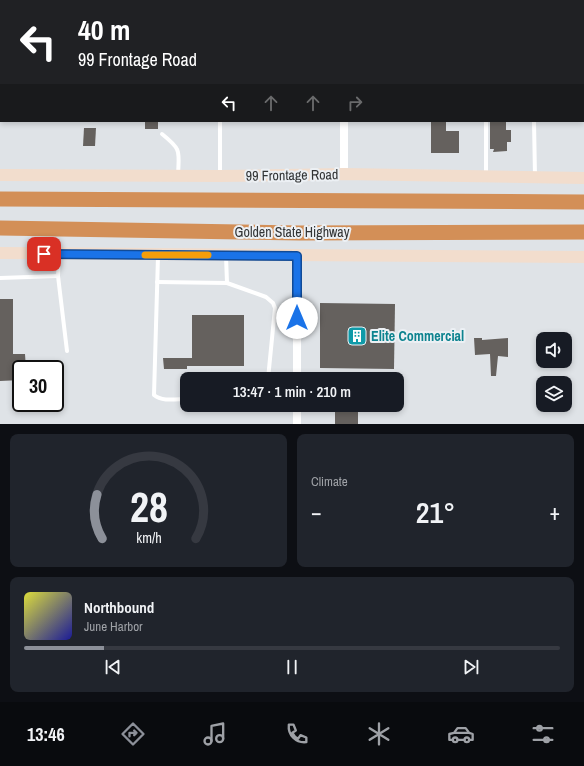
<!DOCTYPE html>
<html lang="en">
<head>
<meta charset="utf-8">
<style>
	:root { --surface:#171b24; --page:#20242c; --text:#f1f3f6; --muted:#9ea1a6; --line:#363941; --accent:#8c9099 }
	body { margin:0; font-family:"Archivo Narrow",sans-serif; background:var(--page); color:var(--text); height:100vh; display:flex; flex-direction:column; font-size:15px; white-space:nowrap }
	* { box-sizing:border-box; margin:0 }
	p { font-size:13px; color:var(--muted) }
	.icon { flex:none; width:22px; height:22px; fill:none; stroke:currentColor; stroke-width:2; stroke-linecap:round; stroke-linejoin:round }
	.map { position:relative; height:424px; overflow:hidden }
	.sheet { display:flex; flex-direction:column; gap:10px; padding:10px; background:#0d0f14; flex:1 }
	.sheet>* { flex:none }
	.hud { position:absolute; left:0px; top:0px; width:584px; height:122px; box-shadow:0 2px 6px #0003; background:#202124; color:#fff; overflow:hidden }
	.buttons { position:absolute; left:536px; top:332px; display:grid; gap:8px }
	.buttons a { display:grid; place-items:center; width:36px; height:36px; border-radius:8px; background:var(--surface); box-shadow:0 2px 6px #0003; font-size:20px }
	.speed { position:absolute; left:12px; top:360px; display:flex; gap:8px; font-size:20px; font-weight:700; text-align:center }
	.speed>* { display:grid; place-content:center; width:52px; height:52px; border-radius:50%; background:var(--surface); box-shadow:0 2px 6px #0003; line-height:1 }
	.speed .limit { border:2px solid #111; border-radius:6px; background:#fff; color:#111 }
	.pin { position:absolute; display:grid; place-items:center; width:34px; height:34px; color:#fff; margin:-17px; border-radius:8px; box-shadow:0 2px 6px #0006 }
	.me { position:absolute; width:44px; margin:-22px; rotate:0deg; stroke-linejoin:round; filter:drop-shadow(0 0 3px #0008) }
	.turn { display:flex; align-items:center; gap:14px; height:84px; padding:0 12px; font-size:18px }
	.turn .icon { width:52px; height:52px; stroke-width:2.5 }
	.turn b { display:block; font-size:28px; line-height:34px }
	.lanes { display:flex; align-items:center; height:38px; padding:0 12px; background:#0003; justify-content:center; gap:20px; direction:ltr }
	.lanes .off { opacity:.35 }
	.big { font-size:30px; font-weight:600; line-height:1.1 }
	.sheet .widget { flex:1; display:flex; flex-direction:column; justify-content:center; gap:6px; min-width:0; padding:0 14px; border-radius:8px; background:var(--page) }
	.sheet .dial { align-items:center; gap:0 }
	.dial svg { height:104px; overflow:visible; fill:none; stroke:var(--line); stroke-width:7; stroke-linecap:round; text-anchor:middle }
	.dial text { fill:var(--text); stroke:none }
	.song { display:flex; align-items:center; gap:12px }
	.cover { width:48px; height:48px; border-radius:6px; background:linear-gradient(135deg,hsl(60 70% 55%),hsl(240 70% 35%)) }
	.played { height:4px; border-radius:2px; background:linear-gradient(90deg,var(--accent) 15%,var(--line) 15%) }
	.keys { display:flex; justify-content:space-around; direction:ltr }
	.heat { display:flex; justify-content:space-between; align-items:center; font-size:22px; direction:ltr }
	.sheet .tiles { flex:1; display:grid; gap:10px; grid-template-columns:1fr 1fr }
	.widget:last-child { grid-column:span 2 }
	.trip { position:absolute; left:180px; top:372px; width:224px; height:40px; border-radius:8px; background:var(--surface); box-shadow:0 2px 6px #0003; font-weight:600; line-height:40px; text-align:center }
	.tabs { display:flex; height:64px; justify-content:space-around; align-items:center; background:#090b0e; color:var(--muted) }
	.tabs .icon { width:28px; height:28px }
	.tabs .selected { color:var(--accent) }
	.tabs b { font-size:18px; color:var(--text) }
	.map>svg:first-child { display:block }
	.building { fill:#65615e }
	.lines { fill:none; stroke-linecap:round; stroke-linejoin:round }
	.lane { stroke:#fff; stroke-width:4 }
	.street { stroke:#fff; stroke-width:8 }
	.secondary { stroke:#f2ddcd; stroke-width:12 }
	.highway { stroke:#d38f57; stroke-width:15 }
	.route-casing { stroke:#114b97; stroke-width:10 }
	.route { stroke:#1a73e8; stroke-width:7 }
	.slow { stroke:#f59e0b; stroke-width:7 }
	.labels { text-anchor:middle; stroke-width:4; stroke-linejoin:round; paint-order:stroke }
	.street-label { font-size:14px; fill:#323435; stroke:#ecf0f4 }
	.culture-label { font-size:14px; font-weight:bold; fill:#0d838f; stroke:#ecf0f4; text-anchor:start }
</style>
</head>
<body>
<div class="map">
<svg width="584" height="424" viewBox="0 0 584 424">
	<rect width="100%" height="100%" fill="#dfe3e7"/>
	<g class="building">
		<rect x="145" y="121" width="13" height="8"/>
		<path d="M 490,121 L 506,121 L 506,130 L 511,130 L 511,142 L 507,142 L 507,151 L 493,152 L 494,149 L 490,149 Z"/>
		<path d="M 431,122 L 446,122 L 446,131 L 459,131 L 459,153 L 431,153 Z"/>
		<path d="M 84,128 L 96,128 L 95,146 L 83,146 Z"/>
		<path d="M 0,299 L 13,299 L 13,354 L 25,354 L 26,369 L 21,369 L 21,380 L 0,381 Z"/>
		<path d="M 320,303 L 395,304 L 394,369 L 320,368 Z"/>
		<path d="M 192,315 L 244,315 L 244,366 L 187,366 L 187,369 L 164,369 L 163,358 L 192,358 Z"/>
		<path d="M 474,338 L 482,338 L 482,340 L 508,338 L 508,357 L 498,356 L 496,376 L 491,376 L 490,354 L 475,355 Z"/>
		<rect x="335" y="406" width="23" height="18"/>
	</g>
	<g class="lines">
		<g class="lane">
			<path d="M 76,1 L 76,0"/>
			<path d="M 534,1 L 534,0"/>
			<path d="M 0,57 L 1,57"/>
			<path d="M 220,121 L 220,175"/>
			<path d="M 486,121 L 486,175"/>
			<path d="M 534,121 L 535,177"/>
			<path d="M 162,134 C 182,150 179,151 178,175"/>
			<path d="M 59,254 L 58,276 L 67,351"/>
			<path d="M 158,256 L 154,395 C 162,402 177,399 187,399"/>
			<path d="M 226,256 L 227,283 L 266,297 L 273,303 L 275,308 L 268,379"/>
			<path d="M 0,278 L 58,276"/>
			<path d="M 157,282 L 227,283"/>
		</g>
		<g class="street">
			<path d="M 343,0 L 343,1"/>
			<path d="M 344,121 L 344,174"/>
			<path d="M 297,379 L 297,256"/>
			<path d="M 297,424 L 297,405"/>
		</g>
		<g class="secondary">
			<path d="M 0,175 L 220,176 L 344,174 L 584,178"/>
			<path d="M 0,253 L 584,257"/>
		</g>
		<g class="highway">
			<path d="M 0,199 L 584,202"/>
			<path d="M 0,228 L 300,233 L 584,232"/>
		</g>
	</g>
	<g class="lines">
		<defs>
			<path id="route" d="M 44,254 L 297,256 L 297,318"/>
		</defs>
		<use href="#route" class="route-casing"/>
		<use href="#route" class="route"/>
		<path class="slow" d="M 145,255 L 208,255"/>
	</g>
	<defs>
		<symbol id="building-square" viewBox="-11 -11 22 22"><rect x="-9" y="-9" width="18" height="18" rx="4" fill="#0f9aa8" stroke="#ecf0f4"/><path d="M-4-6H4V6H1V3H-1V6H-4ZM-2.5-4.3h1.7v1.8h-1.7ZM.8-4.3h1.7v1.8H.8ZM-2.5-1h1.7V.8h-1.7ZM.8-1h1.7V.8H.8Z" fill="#fff"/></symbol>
	</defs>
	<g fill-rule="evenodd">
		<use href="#building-square" x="346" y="325" width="22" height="22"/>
	</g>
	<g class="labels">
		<g class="street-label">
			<text transform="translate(292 175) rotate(-1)" y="5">99 Frontage Road</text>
			<text x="292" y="237">Golden State Highway</text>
		</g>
		<g class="culture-label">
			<text x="371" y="341">Elite Commercial</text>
		</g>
	</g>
</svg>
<div class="buttons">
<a><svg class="icon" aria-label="sound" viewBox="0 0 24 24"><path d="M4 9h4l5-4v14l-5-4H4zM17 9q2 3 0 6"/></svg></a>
<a><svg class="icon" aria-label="layers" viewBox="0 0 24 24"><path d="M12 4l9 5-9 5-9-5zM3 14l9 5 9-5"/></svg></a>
</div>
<div class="speed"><div class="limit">30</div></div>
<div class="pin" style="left:44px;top:254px;background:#d93025"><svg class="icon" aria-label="arrive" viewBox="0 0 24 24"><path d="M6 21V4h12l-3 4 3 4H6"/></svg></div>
<svg class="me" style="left:297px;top:318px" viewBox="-20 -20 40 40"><circle r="19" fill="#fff"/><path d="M0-13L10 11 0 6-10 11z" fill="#1a73e8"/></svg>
<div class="trip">13:47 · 1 min · 210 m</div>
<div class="hud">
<div class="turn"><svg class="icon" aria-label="left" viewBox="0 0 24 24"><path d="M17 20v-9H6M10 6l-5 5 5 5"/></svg><div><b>40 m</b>99 Frontage Road</div></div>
<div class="lanes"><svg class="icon" aria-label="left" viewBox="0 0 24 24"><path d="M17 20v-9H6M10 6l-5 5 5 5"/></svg><svg class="icon off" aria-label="ahead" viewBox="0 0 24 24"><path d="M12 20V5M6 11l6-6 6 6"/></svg><svg class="icon off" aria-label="ahead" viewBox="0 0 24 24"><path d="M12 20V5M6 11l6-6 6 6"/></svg><svg class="icon off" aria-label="right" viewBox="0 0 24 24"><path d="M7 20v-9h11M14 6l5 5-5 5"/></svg></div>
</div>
</div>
<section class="sheet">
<div class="tiles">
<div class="widget dial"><svg viewBox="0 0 100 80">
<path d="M14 69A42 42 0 1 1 86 69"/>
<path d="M14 69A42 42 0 0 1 10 35" stroke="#8c9099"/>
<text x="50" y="56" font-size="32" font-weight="700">28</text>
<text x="50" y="72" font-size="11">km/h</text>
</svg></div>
<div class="widget"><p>Climate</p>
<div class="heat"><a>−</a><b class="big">21°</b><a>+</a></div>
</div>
<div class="widget">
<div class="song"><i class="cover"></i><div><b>Northbound</b><p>June Harbor</p></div></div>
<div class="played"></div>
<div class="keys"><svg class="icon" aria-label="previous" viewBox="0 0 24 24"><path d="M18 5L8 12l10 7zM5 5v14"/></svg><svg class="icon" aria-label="pause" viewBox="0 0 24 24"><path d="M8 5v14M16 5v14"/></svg><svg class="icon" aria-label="next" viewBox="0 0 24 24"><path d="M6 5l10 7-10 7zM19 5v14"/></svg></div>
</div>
</div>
</section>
<nav class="tabs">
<b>13:46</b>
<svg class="icon selected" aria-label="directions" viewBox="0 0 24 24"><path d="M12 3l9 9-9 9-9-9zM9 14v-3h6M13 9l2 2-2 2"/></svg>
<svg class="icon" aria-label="music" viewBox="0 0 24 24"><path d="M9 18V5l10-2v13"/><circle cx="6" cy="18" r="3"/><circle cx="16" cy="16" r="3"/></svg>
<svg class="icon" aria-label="phone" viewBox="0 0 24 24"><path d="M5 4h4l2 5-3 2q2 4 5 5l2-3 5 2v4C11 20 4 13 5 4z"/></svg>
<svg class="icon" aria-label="climate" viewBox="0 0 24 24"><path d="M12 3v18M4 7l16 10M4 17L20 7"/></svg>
<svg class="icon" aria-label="car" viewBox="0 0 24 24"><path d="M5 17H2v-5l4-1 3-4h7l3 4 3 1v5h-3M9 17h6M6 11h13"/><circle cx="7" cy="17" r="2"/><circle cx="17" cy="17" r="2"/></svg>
<svg class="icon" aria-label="filters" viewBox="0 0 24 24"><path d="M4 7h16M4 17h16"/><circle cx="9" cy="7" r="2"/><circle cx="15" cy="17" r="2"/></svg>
</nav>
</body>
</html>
